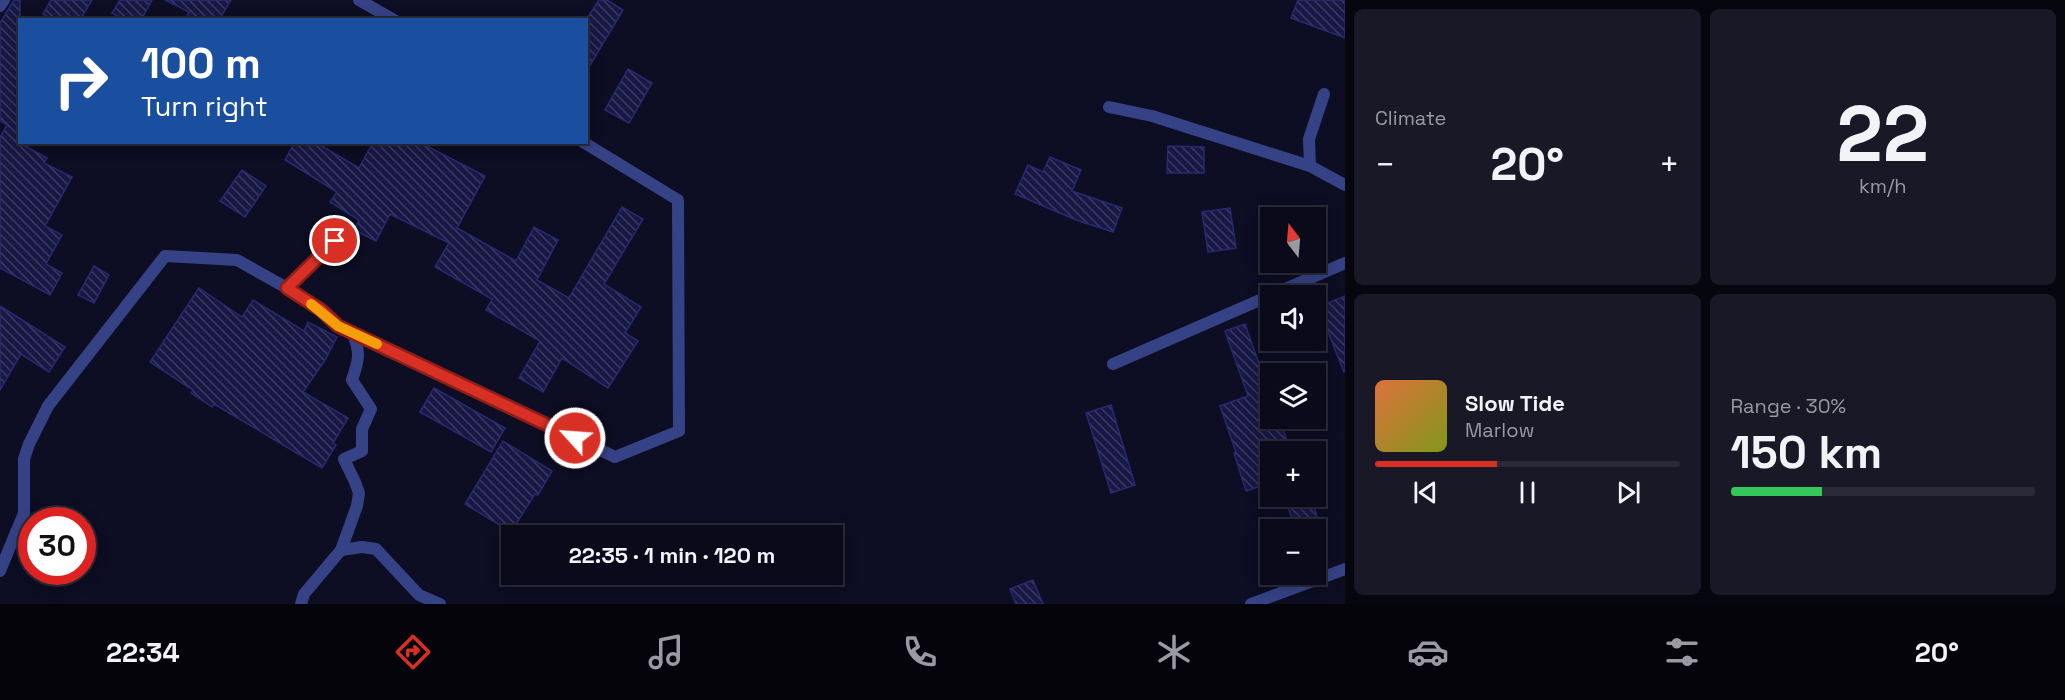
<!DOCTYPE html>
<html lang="en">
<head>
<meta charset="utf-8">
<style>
	:root { --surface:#0a0a1a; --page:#181827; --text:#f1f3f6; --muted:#999aa2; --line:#2a2b39; --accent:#d93025 }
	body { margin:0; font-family:"Space Grotesk",sans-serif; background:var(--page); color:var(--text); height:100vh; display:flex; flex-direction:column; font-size:22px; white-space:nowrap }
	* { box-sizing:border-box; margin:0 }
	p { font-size:20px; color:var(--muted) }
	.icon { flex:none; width:33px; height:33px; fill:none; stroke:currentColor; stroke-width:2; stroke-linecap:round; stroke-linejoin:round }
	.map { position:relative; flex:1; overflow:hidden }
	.details { display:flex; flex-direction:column; gap:9px; padding:9px; background:#06060e; width:720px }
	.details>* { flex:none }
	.banner { position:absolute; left:18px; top:18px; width:570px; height:126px; border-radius:0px; box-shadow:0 3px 15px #0003,0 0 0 2px var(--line); background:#1a4fa0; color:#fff; overflow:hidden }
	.needle { width:39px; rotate:344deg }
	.controls { position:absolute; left:1260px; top:207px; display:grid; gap:12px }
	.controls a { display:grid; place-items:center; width:66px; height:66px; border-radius:0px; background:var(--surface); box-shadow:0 3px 15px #0003,0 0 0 2px var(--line); font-size:30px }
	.speed { position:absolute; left:18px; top:507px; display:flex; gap:12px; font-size:30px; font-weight:700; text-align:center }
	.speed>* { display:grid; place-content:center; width:78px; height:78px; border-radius:50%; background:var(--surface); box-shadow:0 3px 15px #0003,0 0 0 2px var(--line); line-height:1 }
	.speed .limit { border:9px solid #d22; background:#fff; color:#111 }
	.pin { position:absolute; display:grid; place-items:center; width:51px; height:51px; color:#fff; margin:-26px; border:3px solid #fff; border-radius:50%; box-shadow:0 2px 6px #0007 }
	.me { position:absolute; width:66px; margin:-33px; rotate:296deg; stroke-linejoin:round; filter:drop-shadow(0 0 4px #0008) }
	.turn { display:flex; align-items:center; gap:21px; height:126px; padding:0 24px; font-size:27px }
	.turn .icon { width:78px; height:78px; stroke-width:2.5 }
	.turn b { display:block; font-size:42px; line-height:51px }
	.big { font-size:45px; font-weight:800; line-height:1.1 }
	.details .card { flex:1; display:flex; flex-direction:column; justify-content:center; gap:9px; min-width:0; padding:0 21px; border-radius:9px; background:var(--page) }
	.details .dial { align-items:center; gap:0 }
	.dial b { font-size:78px; line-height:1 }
	.song { display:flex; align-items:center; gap:18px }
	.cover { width:72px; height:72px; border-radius:9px; background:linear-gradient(135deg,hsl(20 70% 55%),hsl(70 70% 35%)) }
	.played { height:6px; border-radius:3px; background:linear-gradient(90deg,var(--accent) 40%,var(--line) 40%) }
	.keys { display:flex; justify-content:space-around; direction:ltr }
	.heat { display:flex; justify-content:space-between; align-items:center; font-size:33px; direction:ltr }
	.charge { height:9px; border-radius:4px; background:linear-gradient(90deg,#34c759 30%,var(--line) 0) }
	.details .tiles { flex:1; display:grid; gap:9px; grid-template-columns:repeat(2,1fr) }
	.trip { position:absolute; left:501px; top:525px; width:342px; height:60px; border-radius:0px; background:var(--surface); box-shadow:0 3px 15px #0003,0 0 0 2px var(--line); font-weight:800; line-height:60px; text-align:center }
	.dock { display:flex; height:96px; justify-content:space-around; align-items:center; background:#04040a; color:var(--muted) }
	.dock .icon { width:42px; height:42px }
	.dock .selected { color:var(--accent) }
	.dock b { font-size:27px; color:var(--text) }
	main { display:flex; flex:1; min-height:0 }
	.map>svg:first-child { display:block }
	.building { fill:url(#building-back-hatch); stroke:#292973; stroke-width:1.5 }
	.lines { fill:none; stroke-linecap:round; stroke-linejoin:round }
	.minor { stroke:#354285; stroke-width:12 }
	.route-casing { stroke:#8d1f18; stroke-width:15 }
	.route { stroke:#d93025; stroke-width:10 }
	.slow { stroke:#f59e0b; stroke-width:10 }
</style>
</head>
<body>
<main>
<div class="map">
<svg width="1345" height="604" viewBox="0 0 1345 604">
	<defs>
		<pattern id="building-back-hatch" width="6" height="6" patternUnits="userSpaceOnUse" patternTransform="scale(1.5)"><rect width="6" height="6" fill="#181845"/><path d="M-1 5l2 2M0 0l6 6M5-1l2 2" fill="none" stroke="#393961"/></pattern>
	</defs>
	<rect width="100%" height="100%" fill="#0d0d23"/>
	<g class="building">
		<path d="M 14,0 L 20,0 L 20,143 L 47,158 L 44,163 L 72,177 L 45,226 L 62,235 L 46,264 L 62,273 L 50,295 L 0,268 L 0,137 L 7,125 L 0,121 L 0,23 Z"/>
		<path d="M 51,0 L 92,0 L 80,20 L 53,20 L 43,14 Z"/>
		<path d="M 120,0 L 152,0 L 141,20 L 124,20 L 112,13 Z"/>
		<path d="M 165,0 L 231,0 L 219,20 L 185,20 L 189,12 Z"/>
		<path d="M 599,0 L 607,0 L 623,10 L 586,72 L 586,20 Z"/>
		<path d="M 1298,0 L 1345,0 L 1345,38 L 1291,18 Z"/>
		<path d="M 628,69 L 652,83 L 629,123 L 605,110 Z"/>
		<path d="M 295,142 L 315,142 L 359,168 L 373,142 L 419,142 L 485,176 L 457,228 L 516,261 L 534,227 L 558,240 L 537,280 L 569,298 L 622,207 L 643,219 L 604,284 L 641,307 L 625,333 L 638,341 L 608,388 L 562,358 L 543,392 L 519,378 L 540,341 L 486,310 L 492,299 L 435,267 L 449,243 L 390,214 L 376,241 L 354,230 L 359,220 L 330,202 L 337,192 L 285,160 Z"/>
		<path d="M 1168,146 L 1204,147 L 1204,173 L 1167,173 Z"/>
		<path d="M 1050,157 L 1081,170 L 1072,191 L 1122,208 L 1113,232 L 1076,220 L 1015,194 L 1028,165 L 1043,172 Z"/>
		<path d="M 242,170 L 266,186 L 245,217 L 220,201 Z"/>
		<path d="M 1230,208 L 1236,248 L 1208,252 L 1202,212 Z"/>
		<path d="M 94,266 L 109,275 L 94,303 L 78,295 Z"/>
		<path d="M 199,288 L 242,317 L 253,300 L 304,331 L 308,322 L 337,337 L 325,360 L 303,392 L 348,418 L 333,443 L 336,445 L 322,468 L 214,404 L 212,407 L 191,393 L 193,390 L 150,362 Z"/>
		<path d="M 1345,296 L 1345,371 L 1344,372 L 1318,307 Z"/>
		<path d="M 0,306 L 65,347 L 49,372 L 21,354 L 0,390 Z"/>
		<path d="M 1245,324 L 1270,395 L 1270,418 L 1279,418 L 1291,452 L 1261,452 L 1270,483 L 1246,491 L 1234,453 L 1236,452 L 1220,406 L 1248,396 L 1225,331 Z"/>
		<path d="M 434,388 L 505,428 L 491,452 L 420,412 Z"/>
		<path d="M 1111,405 L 1135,485 L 1111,493 L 1086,413 Z"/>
		<path d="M 503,441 L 552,471 L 538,495 L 535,494 L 511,532 L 465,504 Z"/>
		<path d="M 1285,496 L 1311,496 L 1321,530 L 1295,530 Z"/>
		<path d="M 1033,580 L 1043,604 L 1016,604 L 1010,589 Z"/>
	</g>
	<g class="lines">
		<g class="minor">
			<path d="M 359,0 L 394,20"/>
			<path d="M 0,6 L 4,0"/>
			<path d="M 1324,94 L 1309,139 L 1310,166 L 1345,185"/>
			<path d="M 1109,107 L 1152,116 L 1310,166"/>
			<path d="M 352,332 L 615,457 L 679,431 L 678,200 L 583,142"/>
			<path d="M 1113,364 L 1345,263"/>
			<path d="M 341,550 L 362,547 L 376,549 L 419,595 L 440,604"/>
			<path d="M 0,571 L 24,513 L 24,459 L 29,444 L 48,406 L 165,256 L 237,260 L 287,288"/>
			<path d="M 301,604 L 304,594 L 341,550 L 357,506 L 359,493 L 355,482 L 344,459 L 362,451 L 362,429 L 371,409 L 352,380 C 359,360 361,352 352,332 L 338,326 L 321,310 L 287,288 L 335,241"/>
			<path d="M 1251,604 L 1345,569"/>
		</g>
	</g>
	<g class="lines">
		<defs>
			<path id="route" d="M 335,241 L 287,288 L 321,310 L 338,326 L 575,438"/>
		</defs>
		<use href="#route" class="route-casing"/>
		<use href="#route" class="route"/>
		<path class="slow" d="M 311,304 L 338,326 L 377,344"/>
	</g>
</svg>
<div class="controls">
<a><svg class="needle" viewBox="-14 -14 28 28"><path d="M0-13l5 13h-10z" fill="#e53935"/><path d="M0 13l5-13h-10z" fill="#999aa2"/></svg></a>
<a><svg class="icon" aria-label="sound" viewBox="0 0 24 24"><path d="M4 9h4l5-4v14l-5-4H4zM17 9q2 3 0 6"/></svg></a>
<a><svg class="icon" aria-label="layers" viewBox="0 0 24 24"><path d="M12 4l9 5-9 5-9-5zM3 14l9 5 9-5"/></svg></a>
<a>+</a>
<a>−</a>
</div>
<div class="speed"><div class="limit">30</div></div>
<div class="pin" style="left:335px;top:241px;background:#d93025"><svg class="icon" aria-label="arrive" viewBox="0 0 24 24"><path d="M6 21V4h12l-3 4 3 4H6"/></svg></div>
<svg class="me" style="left:575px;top:438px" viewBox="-20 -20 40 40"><circle r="17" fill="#d93025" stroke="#fff" stroke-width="3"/><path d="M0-11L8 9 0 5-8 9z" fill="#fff"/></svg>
<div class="trip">22:35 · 1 min · 120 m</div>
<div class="banner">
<div class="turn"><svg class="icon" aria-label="right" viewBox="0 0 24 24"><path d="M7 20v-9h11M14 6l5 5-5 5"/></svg><div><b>100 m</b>Turn right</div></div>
</div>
</div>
<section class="details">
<div class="tiles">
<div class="card"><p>Climate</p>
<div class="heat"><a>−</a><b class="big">20°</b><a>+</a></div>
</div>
<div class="card dial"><b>22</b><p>km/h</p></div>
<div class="card">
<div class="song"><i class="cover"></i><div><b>Slow Tide</b><p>Marlow</p></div></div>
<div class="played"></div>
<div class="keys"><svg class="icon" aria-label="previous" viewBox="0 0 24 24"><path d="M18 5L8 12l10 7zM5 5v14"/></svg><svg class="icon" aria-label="pause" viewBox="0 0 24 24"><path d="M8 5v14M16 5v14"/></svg><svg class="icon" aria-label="next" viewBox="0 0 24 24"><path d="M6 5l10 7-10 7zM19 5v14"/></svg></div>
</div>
<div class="card"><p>Range · 30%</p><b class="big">150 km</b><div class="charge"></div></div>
</div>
</section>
</main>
<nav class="dock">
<b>22:34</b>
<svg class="icon selected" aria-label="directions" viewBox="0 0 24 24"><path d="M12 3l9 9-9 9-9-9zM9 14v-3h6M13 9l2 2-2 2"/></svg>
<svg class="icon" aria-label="music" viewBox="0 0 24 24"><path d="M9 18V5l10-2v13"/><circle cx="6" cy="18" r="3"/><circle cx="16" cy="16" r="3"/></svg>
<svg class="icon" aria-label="phone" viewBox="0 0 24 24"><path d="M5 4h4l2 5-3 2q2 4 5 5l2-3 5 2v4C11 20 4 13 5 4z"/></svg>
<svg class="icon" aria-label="climate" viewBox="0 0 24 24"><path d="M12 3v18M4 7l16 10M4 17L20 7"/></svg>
<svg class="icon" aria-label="car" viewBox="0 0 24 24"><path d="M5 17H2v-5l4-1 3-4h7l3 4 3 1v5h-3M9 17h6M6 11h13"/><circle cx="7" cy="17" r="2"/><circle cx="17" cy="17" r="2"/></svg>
<svg class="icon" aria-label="filters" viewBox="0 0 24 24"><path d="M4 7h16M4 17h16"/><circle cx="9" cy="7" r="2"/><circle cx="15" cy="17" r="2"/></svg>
<b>20°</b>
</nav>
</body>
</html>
